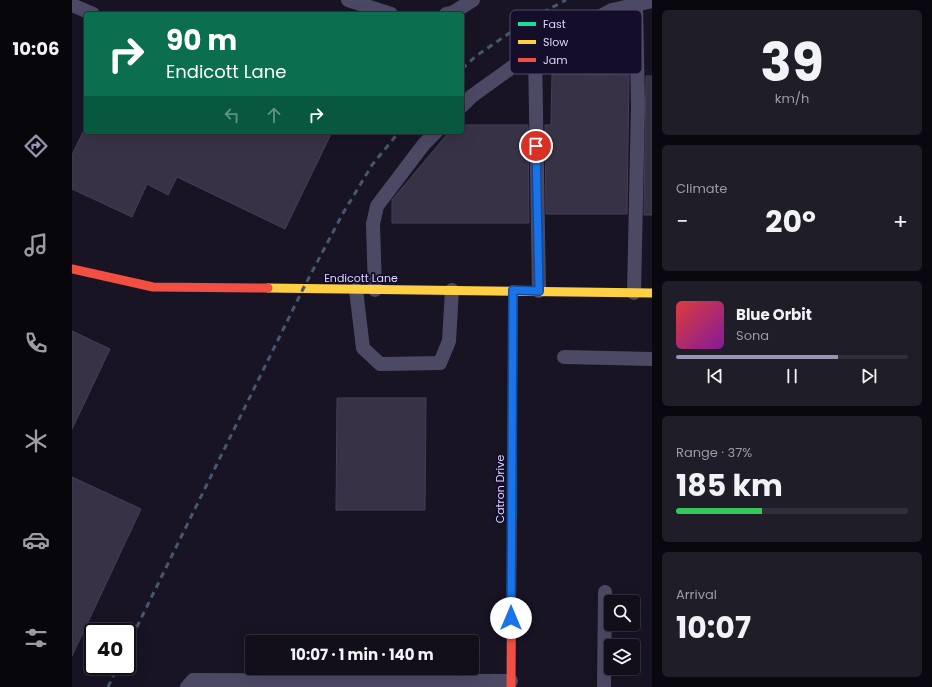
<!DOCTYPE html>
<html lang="en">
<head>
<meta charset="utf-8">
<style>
	:root { --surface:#120f1b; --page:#1f1d28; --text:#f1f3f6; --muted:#9c9ca3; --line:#312f3a; --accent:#9993b2 }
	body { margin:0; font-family:Poppins,sans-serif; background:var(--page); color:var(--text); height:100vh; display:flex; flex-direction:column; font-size:15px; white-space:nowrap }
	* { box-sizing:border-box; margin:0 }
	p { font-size:13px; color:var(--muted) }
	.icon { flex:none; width:22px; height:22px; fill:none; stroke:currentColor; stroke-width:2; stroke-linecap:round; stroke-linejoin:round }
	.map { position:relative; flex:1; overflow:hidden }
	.sheet { display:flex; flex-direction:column; gap:10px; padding:10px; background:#0a080f; width:280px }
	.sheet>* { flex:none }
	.hud { position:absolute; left:12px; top:12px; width:380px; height:122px; border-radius:4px; box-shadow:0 4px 16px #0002,0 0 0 1px var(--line); background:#0b6e4f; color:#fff; overflow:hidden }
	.buttons { position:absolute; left:532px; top:595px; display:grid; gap:8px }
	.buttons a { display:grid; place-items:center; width:36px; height:36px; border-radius:4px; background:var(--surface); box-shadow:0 4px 16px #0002,0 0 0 1px var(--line); font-size:20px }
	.speed { position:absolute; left:12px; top:623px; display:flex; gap:8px; font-size:20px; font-weight:700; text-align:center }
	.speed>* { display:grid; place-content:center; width:52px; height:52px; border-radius:50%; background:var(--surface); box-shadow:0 4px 16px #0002,0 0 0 1px var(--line); line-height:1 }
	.speed .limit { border:2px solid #111; border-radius:6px; background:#fff; color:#111 }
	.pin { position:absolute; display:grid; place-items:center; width:34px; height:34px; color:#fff; margin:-17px; border:2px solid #fff; border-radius:50%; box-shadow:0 1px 4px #0007 }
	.me { position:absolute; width:44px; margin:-22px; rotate:0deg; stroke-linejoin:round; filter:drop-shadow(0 0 3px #0008) }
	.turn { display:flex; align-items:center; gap:14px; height:84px; padding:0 16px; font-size:18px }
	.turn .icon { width:52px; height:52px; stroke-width:2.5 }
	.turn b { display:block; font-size:28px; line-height:34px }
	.lanes { display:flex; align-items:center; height:38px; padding:0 16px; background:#0003; justify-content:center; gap:20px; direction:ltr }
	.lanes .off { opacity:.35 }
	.big { font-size:30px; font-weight:700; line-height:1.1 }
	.sheet .widget { flex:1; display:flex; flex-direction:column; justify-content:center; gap:6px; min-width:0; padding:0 14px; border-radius:6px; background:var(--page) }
	.sheet .dial { align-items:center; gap:0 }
	.dial b { font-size:52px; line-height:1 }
	.song { display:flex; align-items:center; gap:12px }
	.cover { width:48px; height:48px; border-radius:6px; background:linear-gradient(135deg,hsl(0 70% 55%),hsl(290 70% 35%)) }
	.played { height:4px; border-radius:2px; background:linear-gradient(90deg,var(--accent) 70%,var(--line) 70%) }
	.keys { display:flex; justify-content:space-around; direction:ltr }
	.heat { display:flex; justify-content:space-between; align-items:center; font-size:22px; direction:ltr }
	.charge { height:6px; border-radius:3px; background:linear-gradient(90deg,#34c759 37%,var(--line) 0) }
	.trip { position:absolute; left:173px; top:635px; width:234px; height:40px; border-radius:4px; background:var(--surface); box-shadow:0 4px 16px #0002,0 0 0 1px var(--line); font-weight:700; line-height:40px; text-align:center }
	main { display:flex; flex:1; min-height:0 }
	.tabs { display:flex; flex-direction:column; width:72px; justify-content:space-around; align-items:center; background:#07060b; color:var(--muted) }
	.tabs .icon { width:28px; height:28px }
	.tabs .active { color:var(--accent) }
	.tabs b { font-size:18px; color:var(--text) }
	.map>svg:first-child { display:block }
	.building { fill:#383246; stroke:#453f58 }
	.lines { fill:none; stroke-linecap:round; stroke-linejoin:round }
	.lane { stroke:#4c4965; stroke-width:14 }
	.fast { stroke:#16e098; stroke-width:9 }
	.slow { stroke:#ffcf43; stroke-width:9 }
	.jam { stroke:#f24e42; stroke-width:9 }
	.rail { stroke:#45586f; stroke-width:3; stroke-dasharray:6 5; stroke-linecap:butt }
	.route-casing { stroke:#114b97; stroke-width:10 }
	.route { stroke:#1a73e8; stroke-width:7 }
	.labels { text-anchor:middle; stroke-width:4; stroke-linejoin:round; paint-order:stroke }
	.street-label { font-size:11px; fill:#ded7ff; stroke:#150e2a }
	.key { fill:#150e2a; stroke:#514a6a; stroke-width:1 }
	.key-label { font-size:11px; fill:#ded7ff }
</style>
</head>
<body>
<main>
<nav class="tabs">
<b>10:06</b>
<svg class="icon active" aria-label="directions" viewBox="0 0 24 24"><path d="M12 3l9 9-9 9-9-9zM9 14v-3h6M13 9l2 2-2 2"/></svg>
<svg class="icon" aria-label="music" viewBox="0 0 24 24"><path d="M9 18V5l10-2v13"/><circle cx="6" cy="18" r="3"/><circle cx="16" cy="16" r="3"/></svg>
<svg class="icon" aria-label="phone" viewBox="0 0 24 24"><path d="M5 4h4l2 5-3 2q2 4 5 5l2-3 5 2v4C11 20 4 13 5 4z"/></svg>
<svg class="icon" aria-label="climate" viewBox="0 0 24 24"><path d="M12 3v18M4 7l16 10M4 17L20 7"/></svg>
<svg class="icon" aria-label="car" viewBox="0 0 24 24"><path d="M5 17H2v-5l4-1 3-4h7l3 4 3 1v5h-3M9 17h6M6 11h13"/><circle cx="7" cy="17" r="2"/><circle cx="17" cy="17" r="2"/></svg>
<svg class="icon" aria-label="filters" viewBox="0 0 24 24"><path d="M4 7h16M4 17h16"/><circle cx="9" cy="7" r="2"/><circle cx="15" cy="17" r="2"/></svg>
</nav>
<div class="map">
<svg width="580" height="687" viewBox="0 0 580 687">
	<rect width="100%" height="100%" fill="#181424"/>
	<g class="building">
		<path d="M 480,74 L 557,75 L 555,214 L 474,214 L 473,125 L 479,125 Z"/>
		<path d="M 574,76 L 580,76 L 580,215 L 572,215 Z"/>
		<path d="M 390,125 L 456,125 L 457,223 L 320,223 L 320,200 L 377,132 L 390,132 Z"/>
		<path d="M 11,132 L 260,132 L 213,229 L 105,177 L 96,195 L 75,184 L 60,217 L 0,189 L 0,155 Z"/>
		<path d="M 0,331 L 38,349 L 0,429 Z"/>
		<path d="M 265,398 L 354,398 L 353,510 L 264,510 Z"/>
		<path d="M 0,477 L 69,509 L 0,656 Z"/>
	</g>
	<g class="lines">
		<g class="lane">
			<path d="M 276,0 L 319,14"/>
			<path d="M 0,5 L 21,14"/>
			<path d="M 374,14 L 380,13 L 401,0"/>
			<path d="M 463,52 L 467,291"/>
			<path d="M 390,106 L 400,96 L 454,57 L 540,10 L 580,1"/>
			<path d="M 284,290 L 291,348 L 308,364 L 368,363 L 377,341 L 380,290"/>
			<path d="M 303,290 L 301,224 L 305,206 L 352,144 L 364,132"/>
			<path d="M 562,293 L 566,105 L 564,4"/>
			<path d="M 492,357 L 580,359"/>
			<path d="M 115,687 L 121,680 L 439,681"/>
			<path d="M 532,687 L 533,592"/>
		</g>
		<path class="fast" d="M 440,516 L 441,290"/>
		<path class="slow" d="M 196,288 L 580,293"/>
		<g class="jam">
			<path d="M 0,269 L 81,287 L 196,288"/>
			<path d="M 439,687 L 440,516"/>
		</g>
		<g class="rail">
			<path d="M 390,69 L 404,56 L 458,19 L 494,0"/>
			<path d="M 55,647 L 231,289 L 270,215 L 300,165 L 327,132"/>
			<path d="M 36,687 L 46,666"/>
		</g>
	</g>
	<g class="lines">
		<defs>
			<path id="route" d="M 439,618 L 441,290 L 467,291 L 464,146"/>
		</defs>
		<use href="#route" class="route-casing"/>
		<use href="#route" class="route"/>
	</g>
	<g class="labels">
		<g class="street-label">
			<text x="289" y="282">Endicott Lane</text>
			<text transform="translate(428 489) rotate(-90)" y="4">Catron Drive</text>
		</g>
	</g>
	<rect x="438" y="10" width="132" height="64" rx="6" class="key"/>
	<rect x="446" y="22" width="18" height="4" fill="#16e098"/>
	<rect x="446" y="40" width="18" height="4" fill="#ffcf43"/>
	<rect x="446" y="58" width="18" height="4" fill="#f24e42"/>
	<g class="key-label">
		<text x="471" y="28">Fast</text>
		<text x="471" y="46">Slow</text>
		<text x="471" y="64">Jam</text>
	</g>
</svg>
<div class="buttons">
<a><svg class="icon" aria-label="search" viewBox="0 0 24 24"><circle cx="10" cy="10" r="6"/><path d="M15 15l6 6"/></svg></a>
<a><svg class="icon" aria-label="layers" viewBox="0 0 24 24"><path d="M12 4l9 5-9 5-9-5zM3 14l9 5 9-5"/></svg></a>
</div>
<div class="speed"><div class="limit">40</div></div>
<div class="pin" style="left:464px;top:146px;background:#d93025"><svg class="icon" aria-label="arrive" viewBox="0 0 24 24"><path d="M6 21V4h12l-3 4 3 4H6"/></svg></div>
<svg class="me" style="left:439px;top:618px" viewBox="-20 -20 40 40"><circle r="19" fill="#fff"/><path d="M0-13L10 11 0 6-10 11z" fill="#1a73e8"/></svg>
<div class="trip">10:07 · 1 min · 140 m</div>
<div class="hud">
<div class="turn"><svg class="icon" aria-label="right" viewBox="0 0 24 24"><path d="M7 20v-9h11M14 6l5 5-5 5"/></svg><div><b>90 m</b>Endicott Lane</div></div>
<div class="lanes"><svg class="icon off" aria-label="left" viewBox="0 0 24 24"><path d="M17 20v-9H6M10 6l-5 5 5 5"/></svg><svg class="icon off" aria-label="ahead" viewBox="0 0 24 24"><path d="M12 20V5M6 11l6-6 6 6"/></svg><svg class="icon" aria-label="right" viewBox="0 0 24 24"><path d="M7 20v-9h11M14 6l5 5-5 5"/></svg></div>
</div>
</div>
<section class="sheet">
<div class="widget dial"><b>39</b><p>km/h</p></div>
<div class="widget"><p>Climate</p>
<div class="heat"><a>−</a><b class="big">20°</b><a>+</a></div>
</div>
<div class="widget">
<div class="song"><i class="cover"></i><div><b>Blue Orbit</b><p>Sona</p></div></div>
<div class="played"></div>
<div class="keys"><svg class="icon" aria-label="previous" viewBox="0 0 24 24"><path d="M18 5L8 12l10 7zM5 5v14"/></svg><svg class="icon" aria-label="pause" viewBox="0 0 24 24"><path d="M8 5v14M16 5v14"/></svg><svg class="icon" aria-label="next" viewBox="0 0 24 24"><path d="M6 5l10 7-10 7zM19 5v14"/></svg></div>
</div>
<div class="widget"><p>Range · 37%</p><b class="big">185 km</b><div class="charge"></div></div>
<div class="widget"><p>Arrival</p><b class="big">10:07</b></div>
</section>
</main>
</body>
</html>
